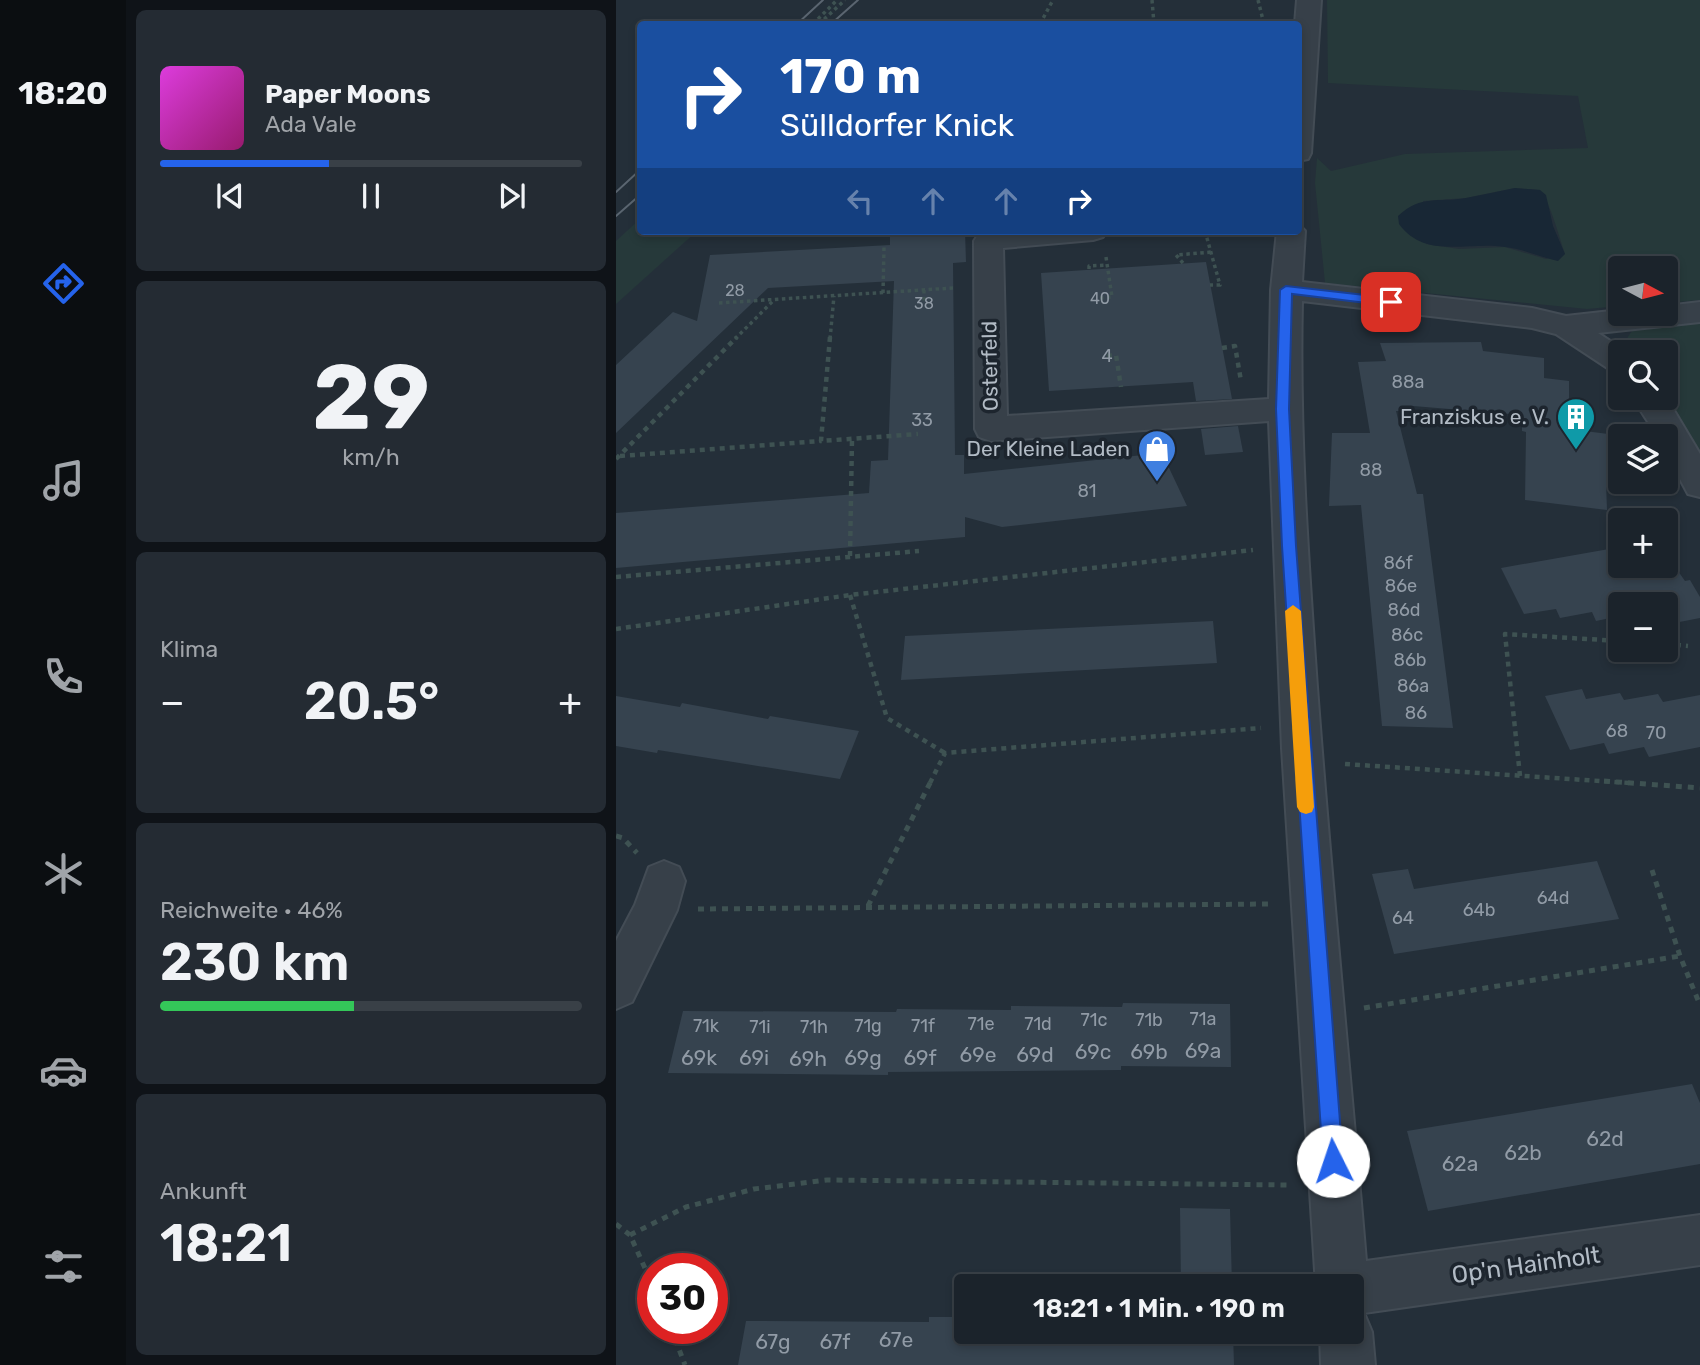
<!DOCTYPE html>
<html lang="de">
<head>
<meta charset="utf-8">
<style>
	:root { --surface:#1b232b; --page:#242b33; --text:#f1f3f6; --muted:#a0a4a9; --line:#394047; --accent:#2563eb }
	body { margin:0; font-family:Rubik,sans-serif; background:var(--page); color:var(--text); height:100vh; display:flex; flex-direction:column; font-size:26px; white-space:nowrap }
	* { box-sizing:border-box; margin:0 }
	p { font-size:23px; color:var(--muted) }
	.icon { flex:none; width:38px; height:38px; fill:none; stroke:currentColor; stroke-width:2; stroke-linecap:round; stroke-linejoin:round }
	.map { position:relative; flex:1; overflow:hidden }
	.side { display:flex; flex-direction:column; gap:10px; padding:10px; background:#0f1318; width:490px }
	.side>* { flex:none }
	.banner { position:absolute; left:21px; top:21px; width:665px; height:214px; border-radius:7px; box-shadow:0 4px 10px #0003,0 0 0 2px var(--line); background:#1a4fa0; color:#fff; overflow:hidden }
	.needle { width:46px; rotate:97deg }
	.fabs { position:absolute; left:992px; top:256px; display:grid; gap:14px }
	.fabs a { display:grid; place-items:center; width:70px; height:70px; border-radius:7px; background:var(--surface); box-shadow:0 4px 10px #0003,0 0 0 2px var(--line); font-size:35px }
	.speed { position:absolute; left:21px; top:1253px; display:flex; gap:14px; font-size:35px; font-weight:700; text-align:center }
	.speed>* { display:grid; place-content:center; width:91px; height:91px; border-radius:50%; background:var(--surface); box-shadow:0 4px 10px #0003,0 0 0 2px var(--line); line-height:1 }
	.speed .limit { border:10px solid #d22; background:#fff; color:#111 }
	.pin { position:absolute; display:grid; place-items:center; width:60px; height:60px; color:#fff; margin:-30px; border-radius:14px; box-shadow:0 4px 10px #0006 }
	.me { position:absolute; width:77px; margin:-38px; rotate:356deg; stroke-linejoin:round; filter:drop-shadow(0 0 5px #0008) }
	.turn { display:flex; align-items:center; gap:24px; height:147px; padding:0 28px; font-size:32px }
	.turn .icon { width:91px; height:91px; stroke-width:2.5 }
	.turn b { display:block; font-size:49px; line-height:60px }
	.lanes { display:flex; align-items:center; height:66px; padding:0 28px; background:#0003; justify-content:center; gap:35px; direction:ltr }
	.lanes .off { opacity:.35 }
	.big { font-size:52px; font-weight:600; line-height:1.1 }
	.side .widget { flex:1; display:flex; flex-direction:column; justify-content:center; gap:10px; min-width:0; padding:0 24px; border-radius:10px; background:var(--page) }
	.side .dial { align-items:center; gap:0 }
	.dial b { font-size:91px; line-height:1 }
	.song { display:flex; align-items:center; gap:21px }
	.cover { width:84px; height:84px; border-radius:10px; background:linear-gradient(135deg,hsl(300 70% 55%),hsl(320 70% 35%)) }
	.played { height:7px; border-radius:4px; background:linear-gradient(90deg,var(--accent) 40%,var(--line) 40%) }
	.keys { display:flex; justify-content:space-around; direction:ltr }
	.heat { display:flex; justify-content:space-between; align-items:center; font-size:38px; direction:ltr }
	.charge { height:10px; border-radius:5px; background:linear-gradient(90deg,#34c759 46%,var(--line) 0) }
	.trip { position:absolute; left:338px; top:1274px; width:410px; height:70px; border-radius:7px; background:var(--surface); box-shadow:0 4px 10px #0003,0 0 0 2px var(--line); font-weight:600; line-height:70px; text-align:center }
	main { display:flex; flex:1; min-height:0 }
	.dock { display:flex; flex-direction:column; width:126px; justify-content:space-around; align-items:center; background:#0b0e11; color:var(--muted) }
	.dock .icon { width:49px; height:49px }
	.dock .selected { color:var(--accent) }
	.dock b { font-size:32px; color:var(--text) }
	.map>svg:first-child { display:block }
	.green { fill:#26393a; fill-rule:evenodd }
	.water { fill:#182735 }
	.building { fill:#36434f }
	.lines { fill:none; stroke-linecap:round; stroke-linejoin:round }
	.minor-casing { stroke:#434c55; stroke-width:4 }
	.path-far2 { stroke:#3e5252; stroke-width:3.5; stroke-dasharray:3.5 3.5; stroke-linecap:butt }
	.path-far1 { stroke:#3e5252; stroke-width:4.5; stroke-dasharray:5 5; stroke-linecap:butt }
	.path { stroke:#3e5252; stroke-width:5; stroke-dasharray:6 6; stroke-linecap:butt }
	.minor { fill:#374049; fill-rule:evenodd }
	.tram { stroke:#5a6570; stroke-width:2 }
	.route { fill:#2563eb; stroke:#184099; stroke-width:2 }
	.slow { fill:#f59e0b }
	.labels { text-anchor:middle; stroke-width:7; stroke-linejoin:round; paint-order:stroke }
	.far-number-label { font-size:16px; fill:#919ba6 }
	.number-label { font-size:18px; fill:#919ba6 }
	.street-label { font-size:21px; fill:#b2bbc5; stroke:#1d252e }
	.poi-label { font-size:21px; fill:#b2bbc5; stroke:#1d252e; text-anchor:end }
	.near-number-label { font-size:21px; fill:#919ba6 }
	.near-street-label { font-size:24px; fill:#b2bbc5; stroke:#1d252e }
</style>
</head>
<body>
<main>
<nav class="dock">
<b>18:20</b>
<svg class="icon selected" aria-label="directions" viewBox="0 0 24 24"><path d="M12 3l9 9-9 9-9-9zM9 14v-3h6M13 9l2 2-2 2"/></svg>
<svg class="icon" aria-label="music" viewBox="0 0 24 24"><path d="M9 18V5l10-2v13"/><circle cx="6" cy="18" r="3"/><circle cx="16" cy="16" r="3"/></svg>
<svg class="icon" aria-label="phone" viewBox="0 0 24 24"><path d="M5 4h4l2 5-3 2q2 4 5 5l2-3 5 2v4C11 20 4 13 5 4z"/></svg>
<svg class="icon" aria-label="climate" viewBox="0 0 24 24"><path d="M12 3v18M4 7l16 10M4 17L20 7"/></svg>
<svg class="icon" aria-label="car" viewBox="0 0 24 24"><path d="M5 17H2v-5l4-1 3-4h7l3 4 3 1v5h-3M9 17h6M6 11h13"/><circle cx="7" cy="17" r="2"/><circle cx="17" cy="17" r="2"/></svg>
<svg class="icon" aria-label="filters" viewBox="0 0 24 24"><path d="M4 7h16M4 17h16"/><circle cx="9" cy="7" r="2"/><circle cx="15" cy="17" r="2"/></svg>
</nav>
<section class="side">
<div class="widget">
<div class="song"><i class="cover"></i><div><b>Paper Moons</b><p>Ada Vale</p></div></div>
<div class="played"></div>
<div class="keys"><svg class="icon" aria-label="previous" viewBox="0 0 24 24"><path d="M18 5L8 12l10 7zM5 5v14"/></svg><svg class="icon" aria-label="pause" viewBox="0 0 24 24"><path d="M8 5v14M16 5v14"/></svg><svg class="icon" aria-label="next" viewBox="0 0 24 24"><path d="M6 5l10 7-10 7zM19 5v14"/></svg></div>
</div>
<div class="widget dial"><b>29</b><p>km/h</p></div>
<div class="widget"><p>Klima</p>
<div class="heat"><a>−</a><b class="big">20.5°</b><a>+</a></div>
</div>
<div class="widget"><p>Reichweite · 46%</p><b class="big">230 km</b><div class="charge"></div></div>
<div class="widget"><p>Ankunft</p><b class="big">18:21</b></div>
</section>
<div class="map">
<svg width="1084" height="1365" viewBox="0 0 1084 1365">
	<rect width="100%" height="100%" fill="#242f39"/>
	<g class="green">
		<path d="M 711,0 L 1084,0 L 1084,300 L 1050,303 L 1050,268 L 1004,268 L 1004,306 L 971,309 L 709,283 L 699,183 L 701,158 L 715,171 L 789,154 L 972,148 L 962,96 L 712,83 ZM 899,188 L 924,190 C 936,207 942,234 949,254 L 930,259 L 889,247 L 843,249 L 810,244 L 807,201 L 850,198 Z"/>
		<path d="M 24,219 L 24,231 L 81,231 L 0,304 L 0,241 Z"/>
		<path d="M 1084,319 L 1084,464 L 1050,397 L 1050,352 L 1017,352 L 1010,340 L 1021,323 Z"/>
	</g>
	<path class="water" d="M 899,188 L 924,190 L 930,195 L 937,226 L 949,254 L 942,261 C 924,257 907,249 889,247 C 853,241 809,260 783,224 L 782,216 C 806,194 822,203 850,198 C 867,195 883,191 899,188 Z"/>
	<g class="building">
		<path d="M 274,231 L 349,231 L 350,262 L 337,263 L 339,455 L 348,455 L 348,474 L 546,453 L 571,506 L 386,527 L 349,517 L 349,537 L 0,568 L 0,513 L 253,493 L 255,461 L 272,460 L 278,281 L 152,288 L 0,433 L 0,365 L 57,312 L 81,321 L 94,255 L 274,245 Z"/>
		<path d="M 590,262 L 616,399 L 580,401 L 577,382 L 433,391 L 425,273 Z"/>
		<path d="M 865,342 L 867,351 L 928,358 L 928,378 L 953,381 L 953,429 L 1008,436 L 1004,436 L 1004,481 L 1014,481 L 1014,485 L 990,482 L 991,510 L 909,500 L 910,432 L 906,431 L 906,415 L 797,406 L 797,411 L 780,411 L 801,494 L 807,494 L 837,728 L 766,726 L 745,505 L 713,506 L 716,433 L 754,433 L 742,362 L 770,361 L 764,343 Z"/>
		<path d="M 622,426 L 627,452 L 589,455 L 585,429 Z"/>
		<path d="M 993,549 L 994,573 L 1025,568 L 1030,576 L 1062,571 L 1069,581 L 1074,580 L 1084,597 L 1084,618 L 1053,624 L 1050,619 L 1050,604 L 1004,604 L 1004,616 L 980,621 L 976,612 L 944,618 L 940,609 L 908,614 L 885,568 Z"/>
		<path d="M 597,621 L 601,663 L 285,680 L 289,636 Z"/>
		<path d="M 966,689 L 970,699 L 1004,693 L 1008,700 L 1042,694 L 1047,702 L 1084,695 L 1084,747 L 1033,757 L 1028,747 L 993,754 L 988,743 L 954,750 L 929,696 Z"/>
		<path d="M 0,696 L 64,707 L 66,703 L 152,719 L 154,716 L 243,731 L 224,779 L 42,750 L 41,753 L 0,746 Z"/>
		<path d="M 981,861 L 1003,919 L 778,954 L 756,874 L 792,869 L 798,889 Z"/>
		<path d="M 507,1003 L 614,1004 L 615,1067 L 505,1066 L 505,1070 L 272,1072 L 272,1075 L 52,1073 L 67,1011 L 280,1012 L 281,1009 L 395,1010 L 395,1006 L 506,1007 Z"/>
		<path d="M 1076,1084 L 1084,1103 L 1084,1164 L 812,1211 L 791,1131 Z"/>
		<path d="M 564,1208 L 614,1209 L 616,1286 L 565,1286 Z"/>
		<path d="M 313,1317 L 350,1317 L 350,1332 L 617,1332 L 618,1365 L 122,1365 L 130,1321 L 313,1322 Z"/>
	</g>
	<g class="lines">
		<defs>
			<g id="minor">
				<path d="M 681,0 L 705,0 L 695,153 L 692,159 L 682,161 L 682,24 L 679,24 Z"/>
				<path d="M 682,224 L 689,231 L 686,282 L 916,308 L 950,316 L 1004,310 L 1004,313 L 1050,313 L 1050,306 L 1084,302 L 1084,322 L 982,333 L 1011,352 L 1004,352 L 1004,373 L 993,369 L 940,334 L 916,328 L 686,301 C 683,430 692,558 701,687 C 715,878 734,1070 750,1261 L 1084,1215 L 1084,1265 L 748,1313 L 756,1332 L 759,1365 L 705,1365 L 704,1332 L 735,1332 L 735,1286 L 700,1286 L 666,748 L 653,421 L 375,441 L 363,437 L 359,429 L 358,241 L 362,235 L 384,231 L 491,231 L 487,237 L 477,240 L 387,248 L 391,416 L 653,399 L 655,290 L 661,231 L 682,231 Z"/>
				<path d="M 1016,397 L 1050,397 L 1084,454 L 1084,497 L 1072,494 L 1050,453 L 1050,436 L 1041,436 Z"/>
				<path d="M 48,861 L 63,867 L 69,881 L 61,910 L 16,1002 L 0,1009 L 0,941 L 19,905 L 33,867 Z"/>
			</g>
		</defs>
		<use href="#minor" class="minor-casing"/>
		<g class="path-far2">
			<path d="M 536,0 L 538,24"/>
			<path d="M 642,0 L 648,24"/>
			<path d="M 197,24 L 221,0"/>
			<path d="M 203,24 L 229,0"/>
			<path d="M 424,24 L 437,0"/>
			<path d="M 589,231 L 604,285 L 594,285"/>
			<path d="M 567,263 L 560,255 L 596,252"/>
			<path d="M 473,269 L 473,266 L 491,265"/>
			<path d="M 308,290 L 308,303"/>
			<path d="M 267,293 L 268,247"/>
			<path d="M 484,298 L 496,297 L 490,257"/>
			<path d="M 103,303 L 337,288"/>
			<path d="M 119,339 L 158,300"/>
			<path d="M 214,339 L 218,296"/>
		</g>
		<g class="path-far1">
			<path d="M 214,337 L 205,441 L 302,434"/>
			<path d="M 606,348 L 619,346 L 625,381"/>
			<path d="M 491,356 L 500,355 L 505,387"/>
			<path d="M 4,456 L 205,441"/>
			<path d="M 0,459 L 121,337"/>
			<path d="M 234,556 L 236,439"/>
			<path d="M 0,577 L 303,551"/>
			<path d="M 234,595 L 271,718 L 329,753"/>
			<path d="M 0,629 L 234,595 L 637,550"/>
			<path d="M 1050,644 L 1072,646"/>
			<path d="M 729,764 L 1014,783"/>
			<path d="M 904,776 L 889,634 L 1004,641"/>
			<path d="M 314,783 L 329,753 L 645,728"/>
		</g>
		<g class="path">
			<path d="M 988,781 L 1084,788"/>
			<path d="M 0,836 L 7,838 L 21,853"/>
			<path d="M 1036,870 L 1064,956 L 1084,1005"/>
			<path d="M 252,906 L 315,781"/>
			<path d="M 82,909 L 654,904"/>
			<path d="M 748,1008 L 1064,956"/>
			<path d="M 0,1224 L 14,1235 L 37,1286"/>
			<path d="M 14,1235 L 70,1207 L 138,1189 L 211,1180 L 672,1185"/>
			<path d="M 55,1328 L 69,1365"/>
		</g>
		<use href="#minor" class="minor"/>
		<g class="tram">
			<path d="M 181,24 L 207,0"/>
			<path d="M 215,24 L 242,0"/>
			<path d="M 0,192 L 24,170"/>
			<path d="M 0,216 L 24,195"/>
		</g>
	</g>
	<path class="route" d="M 670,286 L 775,298 L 782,302 L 775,306 L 676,294 L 673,409 L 680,546 L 727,1161 L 724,1168 L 717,1171 L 710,1168 L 707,1161 L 666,546 L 660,409 L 664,290 Z"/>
	<path class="slow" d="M 677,605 L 685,611 L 698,807 L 696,812 L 690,814 L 684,812 L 681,807 L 669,611 Z"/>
	<defs>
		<symbol id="building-pin" viewBox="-11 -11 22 30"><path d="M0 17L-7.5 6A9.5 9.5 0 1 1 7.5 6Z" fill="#0f9aa8" stroke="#1d252e"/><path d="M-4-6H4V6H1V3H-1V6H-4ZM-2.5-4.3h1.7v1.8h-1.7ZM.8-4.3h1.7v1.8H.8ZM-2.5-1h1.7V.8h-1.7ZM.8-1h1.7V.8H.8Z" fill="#fff"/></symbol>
		<symbol id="shop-pin" viewBox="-11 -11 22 30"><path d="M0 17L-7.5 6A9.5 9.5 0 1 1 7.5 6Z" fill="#3f7fe0" stroke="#1d252e"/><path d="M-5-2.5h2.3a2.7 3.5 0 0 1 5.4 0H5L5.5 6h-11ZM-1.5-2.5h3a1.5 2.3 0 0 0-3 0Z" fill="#fff"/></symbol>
	</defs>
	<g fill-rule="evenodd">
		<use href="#building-pin" x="938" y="395" width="44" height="60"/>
		<use href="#shop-pin" x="519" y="427" width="44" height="60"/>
	</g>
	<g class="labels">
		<g class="far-number-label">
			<text x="119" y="296">28</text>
			<text x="484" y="304">40</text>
			<text x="308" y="309">38</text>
		</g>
		<g class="number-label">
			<text x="491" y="362">4</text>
			<text x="792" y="388">88a</text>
			<text x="306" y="426">33</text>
			<text x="755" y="476">88</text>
			<text x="471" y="497">81</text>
			<text x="782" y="569">86f</text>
			<text x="785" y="592">86e</text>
			<text x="788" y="616">86d</text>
			<text x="791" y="641">86c</text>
			<text x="794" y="666">86b</text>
			<text x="797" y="692">86a</text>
			<text x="800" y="719">86</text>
			<text x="1001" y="737">68</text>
			<text x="1040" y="739">70</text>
			<text x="937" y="904">64d</text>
			<text x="863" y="916">64b</text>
			<text x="787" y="924">64</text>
			<text x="587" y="1025">71a</text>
			<text x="478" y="1026">71c</text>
			<text x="533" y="1026">71b</text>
			<text x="365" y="1030">71e</text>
			<text x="422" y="1030">71d</text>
			<text x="90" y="1032">71k</text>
			<text x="252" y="1032">71g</text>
			<text x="307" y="1032">71f</text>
			<text x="144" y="1033">71i</text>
			<text x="198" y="1033">71h</text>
		</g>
		<g class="street-label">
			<text transform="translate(374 366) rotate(-91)" y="7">Osterfeld</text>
		</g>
		<g class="poi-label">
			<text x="933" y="424">Franziskus e. V.</text>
			<text x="514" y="456">Der Kleine Laden</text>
		</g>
		<g class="near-number-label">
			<text x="587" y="1058">69a</text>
			<text x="477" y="1059">69c</text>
			<text x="533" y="1059">69b</text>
			<text x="362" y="1062">69e</text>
			<text x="419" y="1062">69d</text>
			<text x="83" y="1065">69k</text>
			<text x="138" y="1065">69i</text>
			<text x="247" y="1065">69g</text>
			<text x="304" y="1065">69f</text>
			<text x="192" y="1066">69h</text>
			<text x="989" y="1146">62d</text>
			<text x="907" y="1160">62b</text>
			<text x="844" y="1171">62a</text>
			<text x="280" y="1347">67e</text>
			<text x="157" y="1349">67g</text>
			<text x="219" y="1349">67f</text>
		</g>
		<g class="near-street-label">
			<text transform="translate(910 1265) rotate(-8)" y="8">Op'n Hainholt</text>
		</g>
	</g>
</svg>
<div class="fabs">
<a><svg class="needle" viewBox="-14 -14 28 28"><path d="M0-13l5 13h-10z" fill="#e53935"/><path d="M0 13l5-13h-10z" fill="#a0a4a9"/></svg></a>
<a><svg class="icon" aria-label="search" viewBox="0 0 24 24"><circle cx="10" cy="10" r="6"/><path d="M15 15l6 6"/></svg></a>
<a><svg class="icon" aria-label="layers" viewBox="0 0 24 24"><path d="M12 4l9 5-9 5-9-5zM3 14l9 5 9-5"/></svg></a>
<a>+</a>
<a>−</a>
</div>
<div class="speed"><div class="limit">30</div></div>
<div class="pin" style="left:775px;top:302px;background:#d93025"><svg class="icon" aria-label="arrive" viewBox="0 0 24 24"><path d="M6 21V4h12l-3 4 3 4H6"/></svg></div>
<svg class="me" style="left:717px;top:1161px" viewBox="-20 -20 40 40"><circle r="19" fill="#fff"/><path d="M0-13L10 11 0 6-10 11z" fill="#2563eb"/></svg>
<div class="trip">18:21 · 1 Min. · 190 m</div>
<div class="banner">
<div class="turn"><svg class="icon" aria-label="right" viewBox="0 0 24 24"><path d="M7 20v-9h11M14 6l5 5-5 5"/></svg><div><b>170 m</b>Sülldorfer Knick</div></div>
<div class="lanes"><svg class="icon off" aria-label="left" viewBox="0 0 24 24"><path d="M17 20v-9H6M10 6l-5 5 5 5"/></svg><svg class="icon off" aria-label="ahead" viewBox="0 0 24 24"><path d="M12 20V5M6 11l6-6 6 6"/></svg><svg class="icon off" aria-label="ahead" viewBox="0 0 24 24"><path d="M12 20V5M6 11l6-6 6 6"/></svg><svg class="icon" aria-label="right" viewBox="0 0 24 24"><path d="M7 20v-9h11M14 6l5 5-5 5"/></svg></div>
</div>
</div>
</main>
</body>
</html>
